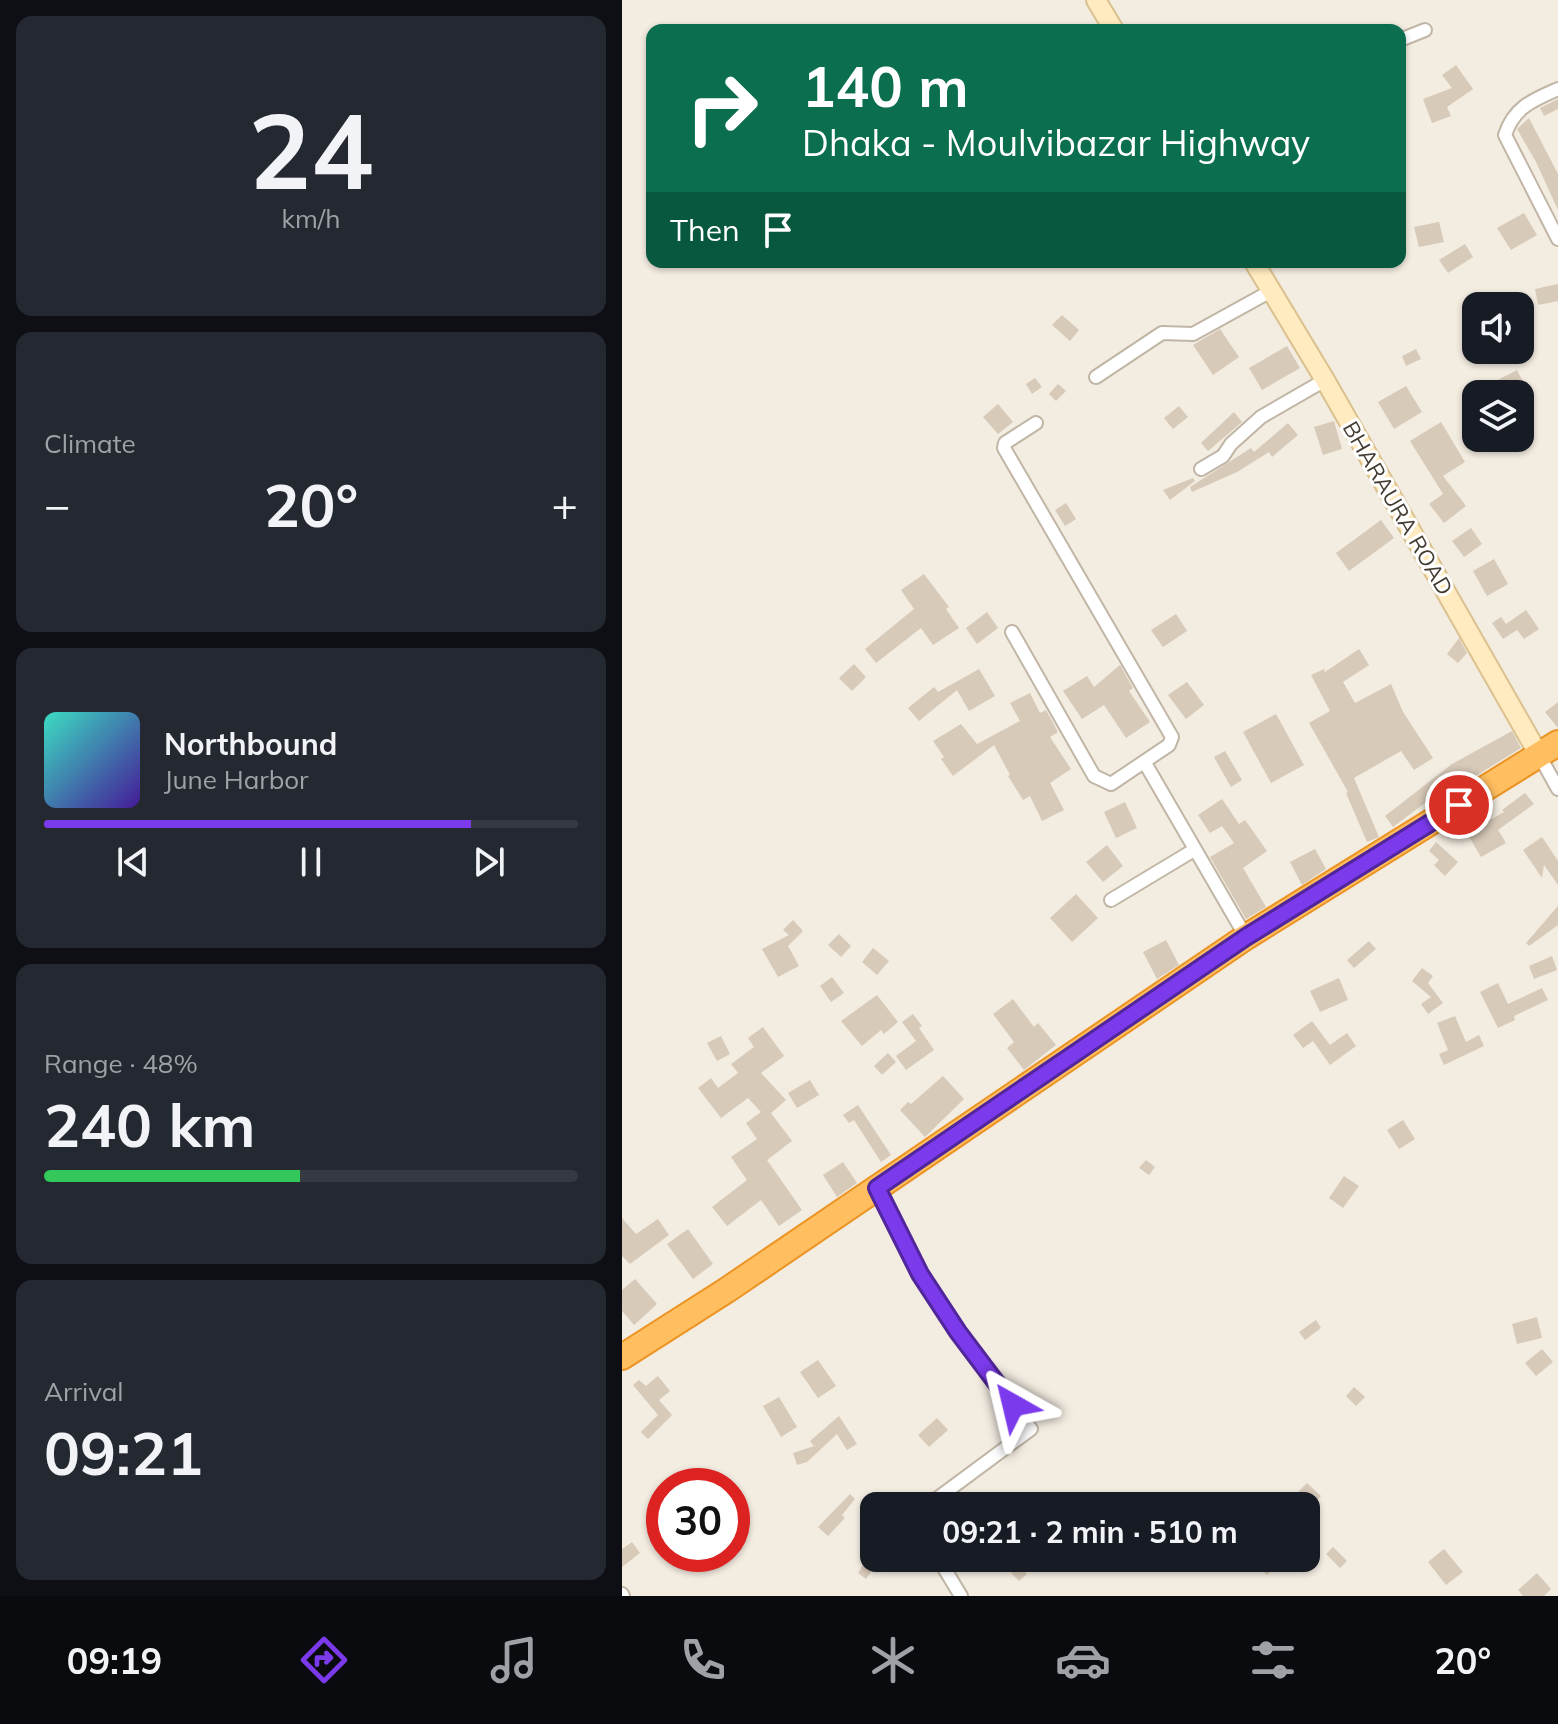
<!DOCTYPE html>
<html lang="en">
<head>
<meta charset="utf-8">
<style>
	:root { --surface:#171b24; --page:#242831; --text:#f1f3f6; --muted:#9ea1a6; --line:#363941; --accent:#7c3aed }
	body { margin:0; font-family:Mulish,sans-serif; background:var(--page); color:var(--text); height:100vh; display:flex; flex-direction:column; font-size:30px; white-space:nowrap }
	* { box-sizing:border-box; margin:0 }
	p { font-size:26px; color:var(--muted) }
	.icon { flex:none; width:44px; height:44px; fill:none; stroke:currentColor; stroke-width:2; stroke-linecap:round; stroke-linejoin:round }
	.map { position:relative; flex:1; overflow:hidden }
	.details { display:flex; flex-direction:column; gap:16px; padding:16px; background:#0d0f14; width:622px }
	.details>* { flex:none }
	.top-card { position:absolute; left:24px; top:24px; width:760px; height:244px; border-radius:16px; box-shadow:0 2px 6px #0004; background:#0b6e4f; color:#fff; overflow:hidden }
	.controls { position:absolute; left:840px; top:292px; display:grid; gap:16px }
	.controls a { display:grid; place-items:center; width:72px; height:72px; border-radius:16px; background:var(--surface); box-shadow:0 2px 6px #0004; font-size:40px }
	.speed { position:absolute; left:24px; top:1468px; display:flex; gap:16px; font-size:40px; font-weight:700; text-align:center }
	.speed>* { display:grid; place-content:center; width:104px; height:104px; border-radius:50%; background:var(--surface); box-shadow:0 2px 6px #0004; line-height:1 }
	.speed .limit { border:12px solid #d22; background:#fff; color:#111 }
	.pin { position:absolute; display:grid; place-items:center; width:68px; height:68px; color:#fff; margin:-34px; border:4px solid #fff; border-radius:50%; box-shadow:0 2px 8px #0007 }
	.me { position:absolute; width:88px; margin:-44px; rotate:323deg; stroke-linejoin:round; filter:drop-shadow(0 0 6px #0008) }
	.turn { display:flex; align-items:center; gap:28px; height:168px; padding:0 24px; font-size:36px }
	.turn .icon { width:104px; height:104px; stroke-width:2.5 }
	.turn b { display:block; font-size:56px; line-height:68px }
	.then { display:flex; align-items:center; height:76px; padding:0 24px; background:#0003; gap:16px; font-size:30px }
	.big { font-size:60px; font-weight:700; line-height:1.1 }
	.details .widget { flex:1; display:flex; flex-direction:column; justify-content:center; gap:12px; min-width:0; padding:0 28px; border-radius:16px; background:var(--page) }
	.details .dial { align-items:center; gap:0 }
	.dial b { font-size:104px; line-height:1 }
	.song { display:flex; align-items:center; gap:24px }
	.cover { width:96px; height:96px; border-radius:12px; background:linear-gradient(135deg,hsl(170 70% 55%),hsl(260 70% 35%)) }
	.played { height:8px; border-radius:4px; background:linear-gradient(90deg,var(--accent) 80%,var(--line) 80%) }
	.keys { display:flex; justify-content:space-around; direction:ltr }
	.heat { display:flex; justify-content:space-between; align-items:center; font-size:44px; direction:ltr }
	.charge { height:12px; border-radius:6px; background:linear-gradient(90deg,#34c759 48%,var(--line) 0) }
	.trip { position:absolute; left:238px; top:1492px; width:460px; height:80px; border-radius:16px; background:var(--surface); box-shadow:0 2px 6px #0004; font-weight:700; line-height:80px; text-align:center }
	.tabs { display:flex; height:128px; justify-content:space-around; align-items:center; background:#090b0e; color:var(--muted) }
	.tabs .icon { width:56px; height:56px }
	.tabs .active { color:var(--accent) }
	.tabs b { font-size:36px; color:var(--text) }
	main { display:flex; flex:1; min-height:0 }
	.map>svg:first-child { display:block }
	.building { fill:#d8cab9 }
	.lines { fill:none; stroke-linecap:round; stroke-linejoin:round }
	.street-casing { stroke:#c1b6a6; stroke-width:16 }
	.secondary-casing { stroke:#dac18e; stroke-width:22 }
	.highway-casing { stroke:#eb9423; stroke-width:28 }
	.street { stroke:#fff; stroke-width:12 }
	.secondary { stroke:#ffebbf; stroke-width:18 }
	.highway { stroke:#ffbf60; stroke-width:24 }
	.route-casing { stroke:#51269a; stroke-width:20 }
	.route { stroke:#7c3aed; stroke-width:14 }
	.labels { text-anchor:middle; stroke-width:6; stroke-linejoin:round; paint-order:stroke }
	.street-label { font-size:22px; fill:#443c32; stroke:#fff }
</style>
</head>
<body>
<main>
<section class="details">
<div class="widget dial"><b>24</b><p>km/h</p></div>
<div class="widget"><p>Climate</p>
<div class="heat"><a>−</a><b class="big">20°</b><a>+</a></div>
</div>
<div class="widget">
<div class="song"><i class="cover"></i><div><b>Northbound</b><p>June Harbor</p></div></div>
<div class="played"></div>
<div class="keys"><svg class="icon" aria-label="previous" viewBox="0 0 24 24"><path d="M18 5L8 12l10 7zM5 5v14"/></svg><svg class="icon" aria-label="pause" viewBox="0 0 24 24"><path d="M8 5v14M16 5v14"/></svg><svg class="icon" aria-label="next" viewBox="0 0 24 24"><path d="M6 5l10 7-10 7zM19 5v14"/></svg></div>
</div>
<div class="widget"><p>Range · 48%</p><b class="big">240 km</b><div class="charge"></div></div>
<div class="widget"><p>Arrival</p><b class="big">09:21</b></div>
</section>
<div class="map">
<svg width="936" height="1596" viewBox="0 0 936 1596">
	<rect width="100%" height="100%" fill="#f3ece1"/>
	<g class="building">
		<path d="M 834,65 L 851,89 L 825,107 L 829,116 L 810,123 L 801,99 L 830,88 L 820,75 Z"/>
		<path d="M 936,99 L 936,109 L 922,116 L 918,108 Z"/>
		<path d="M 907,118 L 936,174 L 936,210 L 914,162 L 895,129 Z"/>
		<path d="M 902,213 L 915,235 L 889,250 L 875,228 Z"/>
		<path d="M 817,222 L 822,242 L 797,247 L 792,227 Z"/>
		<path d="M 843,244 L 851,257 L 826,273 L 817,260 Z"/>
		<path d="M 936,284 L 936,301 L 916,305 L 913,289 Z"/>
		<path d="M 440,315 L 457,330 L 448,341 L 430,325 Z"/>
		<path d="M 598,329 L 617,357 L 591,375 L 571,345 Z"/>
		<path d="M 665,346 L 678,368 L 640,390 L 627,368 Z"/>
		<path d="M 794,349 L 799,359 L 784,366 L 780,356 Z"/>
		<path d="M 895,370 L 910,399 L 898,405 L 898,394 L 878,394 L 872,382 Z"/>
		<path d="M 413,378 L 420,387 L 410,394 L 404,384 Z"/>
		<path d="M 436,384 L 444,391 L 434,401 L 427,394 Z"/>
		<path d="M 784,386 L 800,412 L 772,429 L 756,402 Z"/>
		<path d="M 376,404 L 391,422 L 376,434 L 361,417 Z"/>
		<path d="M 557,406 L 566,417 L 551,429 L 542,418 Z"/>
		<path d="M 612,412 L 620,422 L 586,451 L 579,443 Z"/>
		<path d="M 712,421 L 720,449 L 701,455 L 692,427 Z"/>
		<path d="M 819,422 L 843,462 L 821,476 L 844,506 L 822,523 L 807,504 L 821,494 L 788,441 Z"/>
		<path d="M 666,423 L 676,435 L 650,457 L 647,452 L 615,472 L 570,492 L 568,487 L 629,448 L 632,452 Z"/>
		<path d="M 571,478 L 573,481 L 548,500 L 541,490 Z"/>
		<path d="M 444,503 L 454,519 L 443,526 L 433,510 Z"/>
		<path d="M 759,520 L 772,538 L 727,571 L 714,553 Z"/>
		<path d="M 849,528 L 860,544 L 842,557 L 830,541 Z"/>
		<path d="M 872,559 L 886,584 L 865,596 L 851,571 Z"/>
		<path d="M 302,574 L 327,607 L 324,609 L 337,628 L 311,645 L 299,628 L 254,663 L 243,649 L 292,609 L 279,590 Z"/>
		<path d="M 904,610 L 917,629 L 902,639 L 895,630 L 881,639 L 870,623 L 879,617 L 884,624 Z"/>
		<path d="M 365,612 L 376,628 L 355,644 L 344,628 Z"/>
		<path d="M 554,614 L 565,631 L 541,647 L 529,630 Z"/>
		<path d="M 837,638 L 845,653 L 836,663 L 825,654 Z"/>
		<path d="M 737,649 L 747,665 L 721,682 L 733,703 L 769,684 L 781,712 L 811,758 L 792,770 L 779,751 L 732,778 L 757,837 L 745,842 L 724,793 L 726,792 L 687,723 L 708,711 L 689,675 L 702,669 L 703,672 Z"/>
		<path d="M 232,664 L 244,677 L 230,691 L 217,678 Z"/>
		<path d="M 498,665 L 511,688 L 507,691 L 528,722 L 504,738 L 482,705 L 460,719 L 441,691 L 465,676 L 472,687 Z"/>
		<path d="M 357,669 L 373,696 L 347,711 L 335,690 L 297,721 L 286,708 L 312,687 L 316,692 Z"/>
		<path d="M 565,682 L 582,705 L 564,719 L 546,695 Z"/>
		<path d="M 408,693 L 418,713 L 424,710 L 436,732 L 428,737 L 449,769 L 428,783 L 442,810 L 420,821 L 408,796 L 401,800 L 386,776 L 388,775 L 372,745 L 331,776 L 319,759 L 322,757 L 311,741 L 339,724 L 355,744 L 398,721 L 388,703 Z"/>
		<path d="M 936,702 L 936,728 L 923,712 Z"/>
		<path d="M 654,714 L 682,765 L 649,783 L 621,732 Z"/>
		<path d="M 890,731 L 899,748 L 826,793 L 823,788 L 771,827 L 763,816 L 830,764 Z"/>
		<path d="M 603,751 L 620,780 L 609,787 L 592,757 Z"/>
		<path d="M 903,793 L 912,804 L 876,830 L 884,843 L 859,857 L 845,833 L 882,812 L 880,810 Z"/>
		<path d="M 600,799 L 617,824 L 623,820 L 645,851 L 621,868 L 644,907 L 624,919 L 588,857 L 612,843 L 600,826 L 588,833 L 576,815 Z"/>
		<path d="M 503,802 L 515,828 L 494,838 L 482,812 Z"/>
		<path d="M 920,837 L 936,861 L 936,885 L 922,865 L 920,878 L 901,850 Z"/>
		<path d="M 814,842 L 836,862 L 823,876 L 812,865 L 817,860 L 807,851 Z"/>
		<path d="M 485,845 L 501,866 L 481,882 L 464,862 Z"/>
		<path d="M 693,849 L 704,869 L 680,885 L 668,862 Z"/>
		<path d="M 454,894 L 476,918 L 450,942 L 428,918 Z"/>
		<path d="M 936,906 L 936,925 L 907,946 L 904,943 Z"/>
		<path d="M 171,920 L 181,931 L 166,946 L 177,966 L 156,977 L 140,949 L 167,935 L 161,930 Z"/>
		<path d="M 217,934 L 229,946 L 219,957 L 206,945 Z"/>
		<path d="M 544,940 L 557,965 L 535,979 L 521,952 Z"/>
		<path d="M 747,941 L 754,949 L 732,968 L 725,960 Z"/>
		<path d="M 251,948 L 267,961 L 255,975 L 240,962 Z"/>
		<path d="M 930,956 L 935,970 L 912,979 L 907,966 Z"/>
		<path d="M 800,968 L 811,976 L 806,983 L 821,1003 L 806,1014 L 799,1004 L 809,997 L 790,981 Z"/>
		<path d="M 210,977 L 222,993 L 209,1002 L 198,986 Z"/>
		<path d="M 717,978 L 726,1000 L 698,1012 L 688,991 Z"/>
		<path d="M 876,983 L 886,1004 L 920,988 L 926,1000 L 892,1016 L 893,1020 L 876,1028 L 858,992 Z"/>
		<path d="M 255,995 L 276,1022 L 262,1034 L 259,1030 L 240,1046 L 219,1021 Z"/>
		<path d="M 391,999 L 412,1027 L 416,1023 L 434,1045 L 402,1070 L 385,1048 L 392,1042 L 371,1014 Z"/>
		<path d="M 291,1014 L 300,1026 L 297,1028 L 312,1050 L 284,1070 L 274,1056 L 294,1041 L 280,1022 Z"/>
		<path d="M 833,1016 L 844,1042 L 857,1035 L 862,1046 L 822,1065 L 817,1054 L 826,1050 L 815,1023 Z"/>
		<path d="M 690,1021 L 708,1045 L 725,1033 L 734,1046 L 708,1065 L 691,1041 L 681,1048 L 671,1035 Z"/>
		<path d="M 141,1027 L 162,1056 L 139,1073 L 164,1100 L 149,1113 L 170,1141 L 145,1160 L 180,1210 L 157,1226 L 139,1200 L 105,1226 L 90,1207 L 125,1180 L 109,1157 L 135,1139 L 124,1123 L 139,1112 L 126,1098 L 99,1118 L 76,1088 L 89,1078 L 96,1088 L 116,1073 L 109,1064 L 132,1047 L 126,1038 Z"/>
		<path d="M 99,1036 L 108,1054 L 95,1061 L 85,1043 Z"/>
		<path d="M 266,1053 L 274,1062 L 260,1075 L 252,1066 Z"/>
		<path d="M 321,1076 L 342,1099 L 303,1137 L 278,1110 L 286,1102 L 289,1104 Z"/>
		<path d="M 188,1080 L 197,1095 L 175,1108 L 166,1093 Z"/>
		<path d="M 236,1105 L 269,1155 L 259,1162 L 232,1120 L 227,1123 L 221,1115 Z"/>
		<path d="M 781,1120 L 793,1139 L 777,1149 L 765,1130 Z"/>
		<path d="M 524,1160 L 533,1167 L 527,1175 L 517,1168 Z"/>
		<path d="M 221,1162 L 235,1183 L 215,1197 L 201,1175 Z"/>
		<path d="M 722,1176 L 737,1186 L 721,1208 L 707,1198 Z"/>
		<path d="M 0,1218 L 14,1234 L 36,1219 L 47,1235 L 8,1264 L 0,1256 Z"/>
		<path d="M 66,1229 L 91,1264 L 71,1279 L 45,1244 Z"/>
		<path d="M 13,1279 L 35,1304 L 12,1325 L 0,1311 L 0,1290 Z"/>
		<path d="M 915,1317 L 920,1338 L 895,1344 L 890,1324 Z"/>
		<path d="M 694,1320 L 699,1328 L 683,1340 L 677,1332 Z"/>
		<path d="M 920,1349 L 931,1362 L 914,1376 L 903,1363 Z"/>
		<path d="M 196,1360 L 214,1386 L 196,1398 L 178,1372 Z"/>
		<path d="M 36,1376 L 48,1391 L 37,1400 L 50,1415 L 26,1439 L 19,1432 L 36,1415 L 11,1385 L 17,1380 L 24,1386 Z"/>
		<path d="M 732,1387 L 743,1397 L 734,1406 L 724,1396 Z"/>
		<path d="M 157,1397 L 175,1427 L 159,1437 L 141,1406 Z"/>
		<path d="M 217,1416 L 235,1444 L 225,1450 L 215,1434 L 185,1462 L 175,1465 L 171,1453 L 192,1446 L 188,1441 Z"/>
		<path d="M 315,1418 L 326,1430 L 307,1447 L 296,1435 Z"/>
		<path d="M 685,1483 L 699,1496 L 688,1509 L 673,1495 Z"/>
		<path d="M 228,1494 L 233,1499 L 220,1515 L 223,1518 L 206,1536 L 196,1527 Z"/>
		<path d="M 10,1542 L 18,1553 L 0,1567 L 0,1549 Z"/>
		<path d="M 711,1547 L 725,1561 L 718,1568 L 704,1554 Z"/>
		<path d="M 822,1549 L 841,1572 L 824,1585 L 806,1562 Z"/>
		<path d="M 257,1558 L 284,1558 L 269,1572 Z"/>
		<path d="M 643,1558 L 653,1567 L 645,1575 L 635,1566 Z"/>
		<path d="M 243,1562 L 252,1568 L 244,1579 L 236,1573 Z"/>
		<path d="M 397,1565 L 405,1574 L 397,1581 L 389,1573 Z"/>
		<path d="M 915,1573 L 929,1589 L 922,1596 L 901,1596 L 896,1590 Z"/>
	</g>
	<g class="lines">
		<defs>
			<g id="street">
				<path d="M 778,40 L 803,30"/>
				<path d="M 936,89 C 911,100 892,107 883,135 L 936,239"/>
				<path d="M 474,377 L 540,333 L 571,334 L 649,291"/>
				<path d="M 579,469 L 601,456 L 609,444 L 639,417 L 703,380"/>
				<path d="M 390,632 L 472,776 L 489,784 L 547,745 L 550,737 L 382,448 L 383,443 L 414,423"/>
				<path d="M 917,755 L 936,789"/>
				<path d="M 523,763 L 624,937"/>
				<path d="M 489,900 L 572,850"/>
				<path d="M 255,1188 L 298,1274 L 336,1332 L 409,1429 L 305,1506"/>
				<path d="M 316,1558 L 339,1596"/>
				<path d="M 0,1594 L 1,1596"/>
			</g>
			<g id="secondary">
				<path d="M 474,0 L 492,30"/>
				<path d="M 632,262 L 703,380 L 917,755"/>
			</g>
			<path id="highway" d="M 0,1357 L 105,1290 L 624,937 L 936,743"/>
		</defs>
		<use href="#street" class="street-casing"/>
		<use href="#secondary" class="secondary-casing"/>
		<use href="#highway" class="highway-casing"/>
		<use href="#street" class="street"/>
		<use href="#secondary" class="secondary"/>
		<use href="#highway" class="highway"/>
	</g>
	<g class="lines">
		<defs>
			<path id="route" d="M 391,1405 L 336,1332 L 298,1274 L 255,1188 L 624,937 L 837,805"/>
		</defs>
		<use href="#route" class="route-casing"/>
		<use href="#route" class="route"/>
	</g>
	<g class="labels">
		<g class="street-label">
			<text transform="translate(776 508) rotate(60)" y="8">BHARAURA ROAD</text>
		</g>
	</g>
</svg>
<div class="controls">
<a><svg class="icon" aria-label="sound" viewBox="0 0 24 24"><path d="M4 9h4l5-4v14l-5-4H4zM17 9q2 3 0 6"/></svg></a>
<a><svg class="icon" aria-label="layers" viewBox="0 0 24 24"><path d="M12 4l9 5-9 5-9-5zM3 14l9 5 9-5"/></svg></a>
</div>
<div class="speed"><div class="limit">30</div></div>
<div class="pin" style="left:837px;top:805px;background:#d93025"><svg class="icon" aria-label="arrive" viewBox="0 0 24 24"><path d="M6 21V4h12l-3 4 3 4H6"/></svg></div>
<svg class="me" style="left:391px;top:1405px" viewBox="-20 -20 40 40"><path d="M0-17L14 15 0 8-14 15z" fill="#7c3aed" stroke="#fff" stroke-width="4"/></svg>
<div class="trip">09:21 · 2 min · 510 m</div>
<div class="top-card">
<div class="turn"><svg class="icon" aria-label="right" viewBox="0 0 24 24"><path d="M7 20v-9h11M14 6l5 5-5 5"/></svg><div><b>140 m</b>Dhaka - Moulvibazar Highway</div></div>
<div class="then">Then<svg class="icon" aria-label="arrive" viewBox="0 0 24 24"><path d="M6 21V4h12l-3 4 3 4H6"/></svg></div>
</div>
</div>
</main>
<nav class="tabs">
<b>09:19</b>
<svg class="icon active" aria-label="directions" viewBox="0 0 24 24"><path d="M12 3l9 9-9 9-9-9zM9 14v-3h6M13 9l2 2-2 2"/></svg>
<svg class="icon" aria-label="music" viewBox="0 0 24 24"><path d="M9 18V5l10-2v13"/><circle cx="6" cy="18" r="3"/><circle cx="16" cy="16" r="3"/></svg>
<svg class="icon" aria-label="phone" viewBox="0 0 24 24"><path d="M5 4h4l2 5-3 2q2 4 5 5l2-3 5 2v4C11 20 4 13 5 4z"/></svg>
<svg class="icon" aria-label="climate" viewBox="0 0 24 24"><path d="M12 3v18M4 7l16 10M4 17L20 7"/></svg>
<svg class="icon" aria-label="car" viewBox="0 0 24 24"><path d="M5 17H2v-5l4-1 3-4h7l3 4 3 1v5h-3M9 17h6M6 11h13"/><circle cx="7" cy="17" r="2"/><circle cx="17" cy="17" r="2"/></svg>
<svg class="icon" aria-label="filters" viewBox="0 0 24 24"><path d="M4 7h16M4 17h16"/><circle cx="9" cy="7" r="2"/><circle cx="15" cy="17" r="2"/></svg>
<b>20°</b>
</nav>
</body>
</html>
